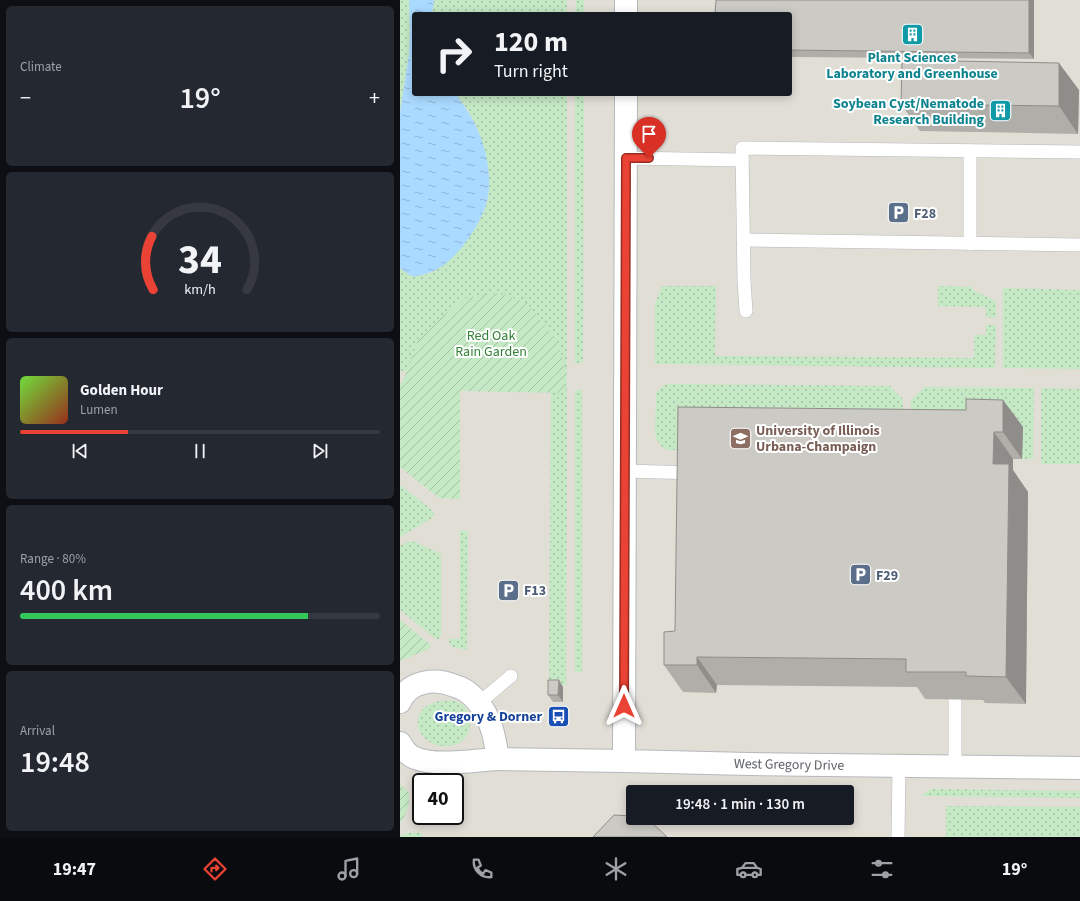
<!DOCTYPE html>
<html lang="en">
<head>
<meta charset="utf-8">
<style>
	:root { --surface:#171b24; --page:#242831; --text:#f1f3f6; --muted:#9ea1a6; --line:#363941; --accent:#ea4335 }
	body { margin:0; font-family:"Source Sans 3",sans-serif; background:var(--page); color:var(--text); height:100vh; display:flex; flex-direction:column; font-size:15px; white-space:nowrap }
	* { box-sizing:border-box; margin:0 }
	p { font-size:13px; color:var(--muted) }
	.icon { flex:none; width:22px; height:22px; fill:none; stroke:currentColor; stroke-width:2; stroke-linecap:round; stroke-linejoin:round }
	.map { position:relative; flex:1; overflow:hidden }
	.side { display:flex; flex-direction:column; gap:6px; padding:6px; background:#0d0f14; width:400px }
	.side>* { flex:none }
	.hud { position:absolute; left:12px; top:12px; width:380px; height:84px; border-radius:4px; box-shadow:0 2px 10px #0003; background:#171b24; color:var(--text); overflow:hidden }
	.speed { position:absolute; left:12px; top:773px; display:flex; gap:8px; font-size:20px; font-weight:700; text-align:center }
	.speed>* { display:grid; place-content:center; width:52px; height:52px; border-radius:50%; background:var(--surface); box-shadow:0 2px 10px #0003; line-height:1 }
	.speed .limit { border:2px solid #111; border-radius:6px; background:#fff; color:#111 }
	.pin { position:absolute; display:grid; place-items:center; width:34px; height:34px; color:#fff; margin:-41px -17px; border-radius:50% 50% 50% 0; rotate:-45deg; box-shadow:0 0 4px #0007 }
	.pin .icon { rotate:45deg }
	.me { position:absolute; width:44px; margin:-22px; rotate:0deg; stroke-linejoin:round; filter:drop-shadow(0 0 3px #0008) }
	.turn { display:flex; align-items:center; gap:14px; height:84px; padding:0 16px; font-size:18px }
	.turn .icon { width:52px; height:52px; stroke-width:2.5 }
	.turn b { display:block; font-size:28px; line-height:34px }
	.big { font-size:30px; font-weight:600; line-height:1.1 }
	.side .widget { flex:1; display:flex; flex-direction:column; justify-content:center; gap:6px; min-width:0; padding:0 14px; border-radius:6px; background:var(--page) }
	.side .dial { align-items:center; gap:0 }
	.dial svg { height:104px; overflow:visible; fill:none; stroke:var(--line); stroke-width:7; stroke-linecap:round; text-anchor:middle }
	.dial text { fill:var(--text); stroke:none }
	.song { display:flex; align-items:center; gap:12px }
	.cover { width:48px; height:48px; border-radius:6px; background:linear-gradient(135deg,hsl(100 70% 55%),hsl(10 70% 35%)) }
	.played { height:4px; border-radius:2px; background:linear-gradient(90deg,var(--accent) 30%,var(--line) 30%) }
	.keys { display:flex; justify-content:space-around; direction:ltr }
	.heat { display:flex; justify-content:space-between; align-items:center; font-size:22px; direction:ltr }
	.charge { height:6px; border-radius:3px; background:linear-gradient(90deg,#34c759 80%,var(--line) 0) }
	.trip { position:absolute; left:226px; top:785px; width:228px; height:40px; border-radius:4px; background:var(--surface); box-shadow:0 2px 10px #0003; font-weight:600; line-height:40px; text-align:center }
	.tab-bar { display:flex; height:64px; justify-content:space-around; align-items:center; background:#090b0e; color:var(--muted) }
	.tab-bar .icon { width:28px; height:28px }
	.tab-bar .on { color:var(--accent) }
	.tab-bar b { font-size:18px; color:var(--text) }
	main { display:flex; flex:1; min-height:0 }
	.map>svg:first-child { display:block }
	.education { fill:#e1ded6; fill-rule:evenodd }
	.grass { fill:url(#grass-dots) }
	.garden { fill:url(#garden-furrows) }
	.water { fill:url(#water-ripples) }
	.lines { fill:none; stroke-linecap:round; stroke-linejoin:round }
	.service-casing { stroke:#b5b8bc; stroke-width:14 }
	.minor-casing { stroke:#b5b8bc; stroke-width:24 }
	.tertiary-casing { stroke:#b5b8bc; stroke-width:24 }
	.service { stroke:#fff; stroke-width:13 }
	.minor { stroke:#fff; stroke-width:22 }
	.tertiary { stroke:#fff; stroke-width:22 }
	.wall { fill:#afaea9 }
	.shaded-wall { fill:#8f8d8a }
	.building { fill:#cccac5; stroke:#8f8d8a }
	.route-casing { stroke:#982c22; stroke-width:10 }
	.route { stroke:#ea4335; stroke-width:7 }
	.labels { text-anchor:middle; stroke-width:4; stroke-linejoin:round; paint-order:stroke }
	.culture-label { font-size:14px; font-weight:bold; fill:#0d838f; stroke:#fff }
	.service-label { font-size:14px; font-weight:bold; fill:#4e5e75; stroke:#fff; text-anchor:start }
	.park-label { font-size:14px; fill:#348238; stroke:#fff }
	.education-label { font-size:14px; font-weight:bold; fill:#785e54; stroke:#fff; text-anchor:start }
	.transit-label { font-size:14px; font-weight:bold; fill:#164399; stroke:#fff; text-anchor:end }
	.street-label { font-size:14px; fill:#5f6368; stroke:#fff }
</style>
</head>
<body>
<main>
<section class="side">
<div class="widget"><p>Climate</p>
<div class="heat"><a>−</a><b class="big">19°</b><a>+</a></div>
</div>
<div class="widget dial"><svg viewBox="0 0 100 80">
<path d="M14 69A42 42 0 1 1 86 69"/>
<path d="M14 69A42 42 0 0 1 13 28" stroke="#ea4335"/>
<text x="50" y="56" font-size="32" font-weight="700">34</text>
<text x="50" y="72" font-size="11">km/h</text>
</svg></div>
<div class="widget">
<div class="song"><i class="cover"></i><div><b>Golden Hour</b><p>Lumen</p></div></div>
<div class="played"></div>
<div class="keys"><svg class="icon" aria-label="previous" viewBox="0 0 24 24"><path d="M18 5L8 12l10 7zM5 5v14"/></svg><svg class="icon" aria-label="pause" viewBox="0 0 24 24"><path d="M8 5v14M16 5v14"/></svg><svg class="icon" aria-label="next" viewBox="0 0 24 24"><path d="M6 5l10 7-10 7zM19 5v14"/></svg></div>
</div>
<div class="widget"><p>Range · 80%</p><b class="big">400 km</b><div class="charge"></div></div>
<div class="widget"><p>Arrival</p><b class="big">19:48</b></div>
</section>
<div class="map">
<svg width="680" height="837" viewBox="0 0 680 837">
	<defs>
		<pattern id="grass-dots" width="8" height="8" patternUnits="userSpaceOnUse"><rect width="8" height="8" fill="#c5e8c5"/><path d="M2 2h.1M6 6h.1" fill="none" stroke="#a3c0a4" stroke-width="1.8" stroke-linecap="round"/></pattern>
		<pattern id="garden-furrows" width="10" height="10" patternUnits="userSpaceOnUse"><rect width="10" height="10" fill="#c5e8c5"/><path d="M-1 1l2-2M0 10L10 0M9 11l2-2" fill="none" stroke="#a3c0a4"/></pattern>
		<pattern id="water-ripples" width="26" height="14" patternUnits="userSpaceOnUse"><rect width="26" height="14" fill="#aadaff"/><path d="M2 4q2-2 4 0t4 0M15 11q2-2 4 0t4 0" fill="none" stroke="#8eb4d2"/></pattern>
	</defs>
	<rect width="100%" height="100%" fill="#f1efe8"/>
	<path class="education" d="M 0,0 L 680,0 L 680,837 L 0,837 ZM 14,14 L 390,14 L 390,94 L 14,94 ZM 21,782 L 55,782 L 55,816 L 21,816 ZM 233,792 L 447,792 L 447,818 L 233,818 Z"/>
	<g class="grass">
		<path d="M 0,0 L 9,0 L 10,30 L 9,54 L 0,113 Z"/>
		<path d="M 34,0 L 167,0 L 167,14 L 32,14 Z"/>
		<path d="M 176,0 L 184,0 L 184,14 L 175,14 Z"/>
		<path d="M 56,94 L 167,94 L 167,372 L 23,374 L 0,371 L 0,268 C 11,277 28,277 39,268 C 45,264 49,257 53,252 C 68,235 85,219 88,196 C 91,171 84,144 74,122 C 70,112 62,103 56,94 Z"/>
		<path d="M 175,94 L 184,94 L 183,363 L 175,363 Z"/>
		<path d="M 262,286 L 316,286 L 315,356 L 574,358 L 574,335 L 586,335 L 586,325 L 596,325 L 595,368 L 255,364 L 255,303 Z"/>
		<path d="M 538,286 L 573,287 L 573,290 L 596,301 L 596,318 L 586,317 L 586,307 L 538,306 Z"/>
		<path d="M 603,288 L 680,290 L 680,369 L 603,368 Z"/>
		<path d="M 151,383 L 167,383 L 166,685 L 149,685 Z"/>
		<path d="M 267,384 L 492,386 L 492,389 L 503,399 L 503,436 L 297,450 L 267,450 L 261,446 L 257,440 L 255,433 L 256,394 L 260,388 Z"/>
		<path d="M 523,387 L 634,388 L 633,459 L 622,459 L 511,426 L 511,400 L 523,389 Z"/>
		<path d="M 641,388 L 680,389 L 680,464 L 641,464 Z"/>
		<rect x="175" y="390" width="7" height="282"/>
		<path d="M 0,485 L 31,509 L 34,514 L 33,517 L 29,520 L 0,537 Z"/>
		<path d="M 60,530 L 68,531 L 67,650 L 50,646 L 49,639 L 60,639 Z"/>
		<path d="M 9,541 L 15,542 L 41,554 L 41,636 L 39,639 L 36,639 L 0,610 L 0,546 Z"/>
		<path d="M 42,701 C 46,701 51,700 55,701 C 76,706 75,740 54,745 C 16,754 2,704 42,701 Z"/>
		<path d="M 531,789 L 680,791 L 680,798 L 521,796 Z"/>
		<path d="M 546,806 L 680,807 L 680,837 L 546,837 Z"/>
		<path d="M 7,833 L 22,833 L 22,837 L 0,837 L 1,835 Z"/>
	</g>
	<g class="garden">
		<path d="M 98,293 L 127,303 L 157,341 L 167,372 L 166,393 L 60,391 L 60,499 L 39,498 L 0,467 L 0,383 L 2,383 L 19,338 L 42,317 L 66,298 Z"/>
		<path d="M 0,620 L 31,645 L 29,649 L 0,661 Z"/>
		<path d="M 0,785 C 4,787 8,790 9,795 C 10,803 6,817 0,823 Z"/>
	</g>
	<path class="water" d="M 9,0 L 34,0 L 32,14 L 14,14 L 14,94 L 56,94 C 62,103 69,112 74,122 C 85,144 92,172 88,196 C 85,219 59,257 39,268 C 35,271 30,272 25,274 C 21,275 17,277 13,276 C 8,275 4,271 0,268 L 0,113 L 9,54 L 10,30 Z"/>
	<g class="lines">
		<defs>
			<g id="service">
				<path d="M 570,151 L 570,244"/>
				<path d="M 226,158 L 342,160"/>
				<path d="M 343,240 L 680,245"/>
				<path d="M 346,311 L 344,281 L 342,148 L 680,152"/>
				<path d="M 225,471 L 295,473"/>
				<path d="M 78,704 L 111,676"/>
				<path d="M 555,766 L 555,699"/>
				<path d="M 498,837 L 499,766"/>
			</g>
			<g id="minor">
				<path d="M 0,702 C 9,680 36,678 55,686 C 59,687 63,689 66,691 C 72,695 79,703 83,709 C 93,725 95,741 98,759 C 75,760 36,767 15,758 C 9,756 3,749 0,743"/>
				<path d="M 98,759 L 224,761"/>
			</g>
			<g id="tertiary">
				<path d="M 226,14 L 226,0"/>
				<path d="M 226,94 L 224,761 L 349,764 L 680,768"/>
			</g>
		</defs>
		<use href="#service" class="service-casing"/>
		<use href="#minor" class="minor-casing"/>
		<use href="#tertiary" class="tertiary-casing"/>
		<use href="#service" class="service"/>
		<use href="#minor" class="minor"/>
		<use href="#tertiary" class="tertiary"/>
	</g>
	<g class="wall">
		<path d="M 316,0 L 634,0 L 634,59 L 390,57 L 390,14 Z"/>
		<path d="M 679,90 L 678,134 L 520,131 L 501,104 Z"/>
		<path d="M 603,400 L 623,427 L 622,459 L 613,459 L 613,470 L 628,492 L 626,704 L 585,703 L 583,700 L 525,699 L 517,687 L 317,685 L 316,693 L 283,692 L 264,665 L 275,631 L 566,410 Z"/>
		<path d="M 163,687 L 163,702 L 153,702 L 148,695 Z"/>
	</g>
	<g class="shaded-wall">
		<path d="M 629,0 L 634,0 L 634,59 L 629,53 Z"/>
		<path d="M 659,63 L 679,90 L 678,134 L 659,106 Z"/>
		<path d="M 603,400 L 623,427 L 622,459 L 603,432 Z"/>
		<path d="M 594,432 L 613,459 L 613,470 L 628,492 L 626,704 L 606,677 L 593,464 Z"/>
		<path d="M 297,657 L 317,685 L 316,693 L 297,665 Z"/>
		<path d="M 159,680 L 163,687 L 163,702 L 158,695 Z"/>
	</g>
	<g class="building">
		<path d="M 316,0 L 629,0 L 629,53 L 390,50 L 390,14 L 315,14 Z"/>
		<path d="M 502,60 L 659,63 L 659,106 L 501,104 Z"/>
		<path d="M 566,399 L 603,400 L 603,432 L 594,432 L 593,464 L 609,464 L 606,677 L 566,676 L 566,672 L 506,672 L 506,659 L 297,657 L 297,665 L 264,665 L 264,632 L 275,631 L 278,407 L 566,410 Z"/>
		<path d="M 148,680 L 159,680 L 158,695 L 148,695 Z"/>
		<path d="M 214,815 L 233,816 L 233,818 L 247,818 L 267,837 L 193,837 Z"/>
	</g>
	<g class="lines">
		<defs>
			<path id="route" d="M 224,706 L 226,158 L 249,158"/>
		</defs>
		<use href="#route" class="route-casing"/>
		<use href="#route" class="route"/>
	</g>
	<defs>
		<symbol id="building-square" viewBox="-11 -11 22 22"><rect x="-9" y="-9" width="18" height="18" rx="4" fill="#0f9aa8" stroke="#fff"/><path d="M-4-6H4V6H1V3H-1V6H-4ZM-2.5-4.3h1.7v1.8h-1.7ZM.8-4.3h1.7v1.8H.8ZM-2.5-1h1.7V.8h-1.7ZM.8-1h1.7V.8H.8Z" fill="#fff"/></symbol>
		<symbol id="parking-square" viewBox="-11 -11 22 22"><rect x="-9" y="-9" width="18" height="18" rx="4" fill="#5c6f8a" stroke="#fff"/><path d="M-3.5-5.5H1a3.5 3.5 0 0 1 0 7H-1V5.5H-3.5ZM-1-3.4V-.6H.8a1.4 1.4 0 0 0 0-2.8Z" fill="#fff"/></symbol>
		<symbol id="university-square" viewBox="-11 -11 22 22"><rect x="-9" y="-9" width="18" height="18" rx="4" fill="#8d6e63" stroke="#fff"/><path d="M0-5L7-2L0 1L-7-2ZM-4 1L0 2.5L4 1V4Q0 6-4 4Z" fill="#fff"/></symbol>
		<symbol id="bus-square" viewBox="-11 -11 22 22"><rect x="-9" y="-9" width="18" height="18" rx="4" fill="#1a4fb4" stroke="#fff"/><path d="M-5-6H5V4H4V6H2V4H-2V6H-4V4H-5ZM-3.5-4V0h7V-4ZM-3.5 1.2v1.5H-2V1.2ZM2 1.2v1.5H3.5V1.2Z" fill="#fff"/></symbol>
	</defs>
	<g fill-rule="evenodd">
		<use href="#building-square" x="500" y="22" width="25" height="25"/>
		<use href="#building-square" x="588" y="98" width="25" height="25"/>
		<use href="#parking-square" x="486" y="200" width="25" height="25"/>
		<use href="#university-square" x="328" y="426" width="25" height="25"/>
		<use href="#parking-square" x="448" y="562" width="25" height="25"/>
		<use href="#parking-square" x="96" y="578" width="25" height="25"/>
		<use href="#bus-square" x="146" y="704" width="25" height="25"/>
	</g>
	<g class="labels">
		<g class="culture-label">
			<text x="512" y="62">Plant Sciences<tspan x="512" dy="16">Laboratory and Greenhouse</tspan></text>
			<text x="584" y="108" text-anchor="end">Soybean Cyst/Nematode<tspan x="584" dy="16">Research Building</tspan></text>
		</g>
		<g class="service-label">
			<text x="514" y="218">F28</text>
			<text x="476" y="580">F29</text>
			<text x="124" y="595">F13</text>
		</g>
		<g class="park-label">
			<text x="91" y="340">Red Oak<tspan x="91" dy="16">Rain Garden</tspan></text>
		</g>
		<g class="education-label">
			<text x="356" y="435">University of Illinois<tspan x="356" dy="16">Urbana-Champaign</tspan></text>
		</g>
		<g class="transit-label">
			<text x="142" y="721">Gregory &amp; Dorner</text>
		</g>
		<g class="street-label">
			<text transform="translate(389 764) rotate(1)" y="5">West Gregory Drive</text>
		</g>
	</g>
</svg>
<div class="speed"><div class="limit">40</div></div>
<div class="pin" style="left:249px;top:158px;background:#d93025"><svg class="icon" aria-label="arrive" viewBox="0 0 24 24"><path d="M6 21V4h12l-3 4 3 4H6"/></svg></div>
<svg class="me" style="left:224px;top:706px" viewBox="-20 -20 40 40"><path d="M0-17L14 15 0 8-14 15z" fill="#ea4335" stroke="#fff" stroke-width="4"/></svg>
<div class="trip">19:48 · 1 min · 130 m</div>
<div class="hud">
<div class="turn"><svg class="icon" aria-label="right" viewBox="0 0 24 24"><path d="M7 20v-9h11M14 6l5 5-5 5"/></svg><div><b>120 m</b>Turn right</div></div>
</div>
</div>
</main>
<nav class="tab-bar">
<b>19:47</b>
<svg class="icon on" aria-label="directions" viewBox="0 0 24 24"><path d="M12 3l9 9-9 9-9-9zM9 14v-3h6M13 9l2 2-2 2"/></svg>
<svg class="icon" aria-label="music" viewBox="0 0 24 24"><path d="M9 18V5l10-2v13"/><circle cx="6" cy="18" r="3"/><circle cx="16" cy="16" r="3"/></svg>
<svg class="icon" aria-label="phone" viewBox="0 0 24 24"><path d="M5 4h4l2 5-3 2q2 4 5 5l2-3 5 2v4C11 20 4 13 5 4z"/></svg>
<svg class="icon" aria-label="climate" viewBox="0 0 24 24"><path d="M12 3v18M4 7l16 10M4 17L20 7"/></svg>
<svg class="icon" aria-label="car" viewBox="0 0 24 24"><path d="M5 17H2v-5l4-1 3-4h7l3 4 3 1v5h-3M9 17h6M6 11h13"/><circle cx="7" cy="17" r="2"/><circle cx="17" cy="17" r="2"/></svg>
<svg class="icon" aria-label="filters" viewBox="0 0 24 24"><path d="M4 7h16M4 17h16"/><circle cx="9" cy="7" r="2"/><circle cx="15" cy="17" r="2"/></svg>
<b>19°</b>
</nav>
</body>
</html>
